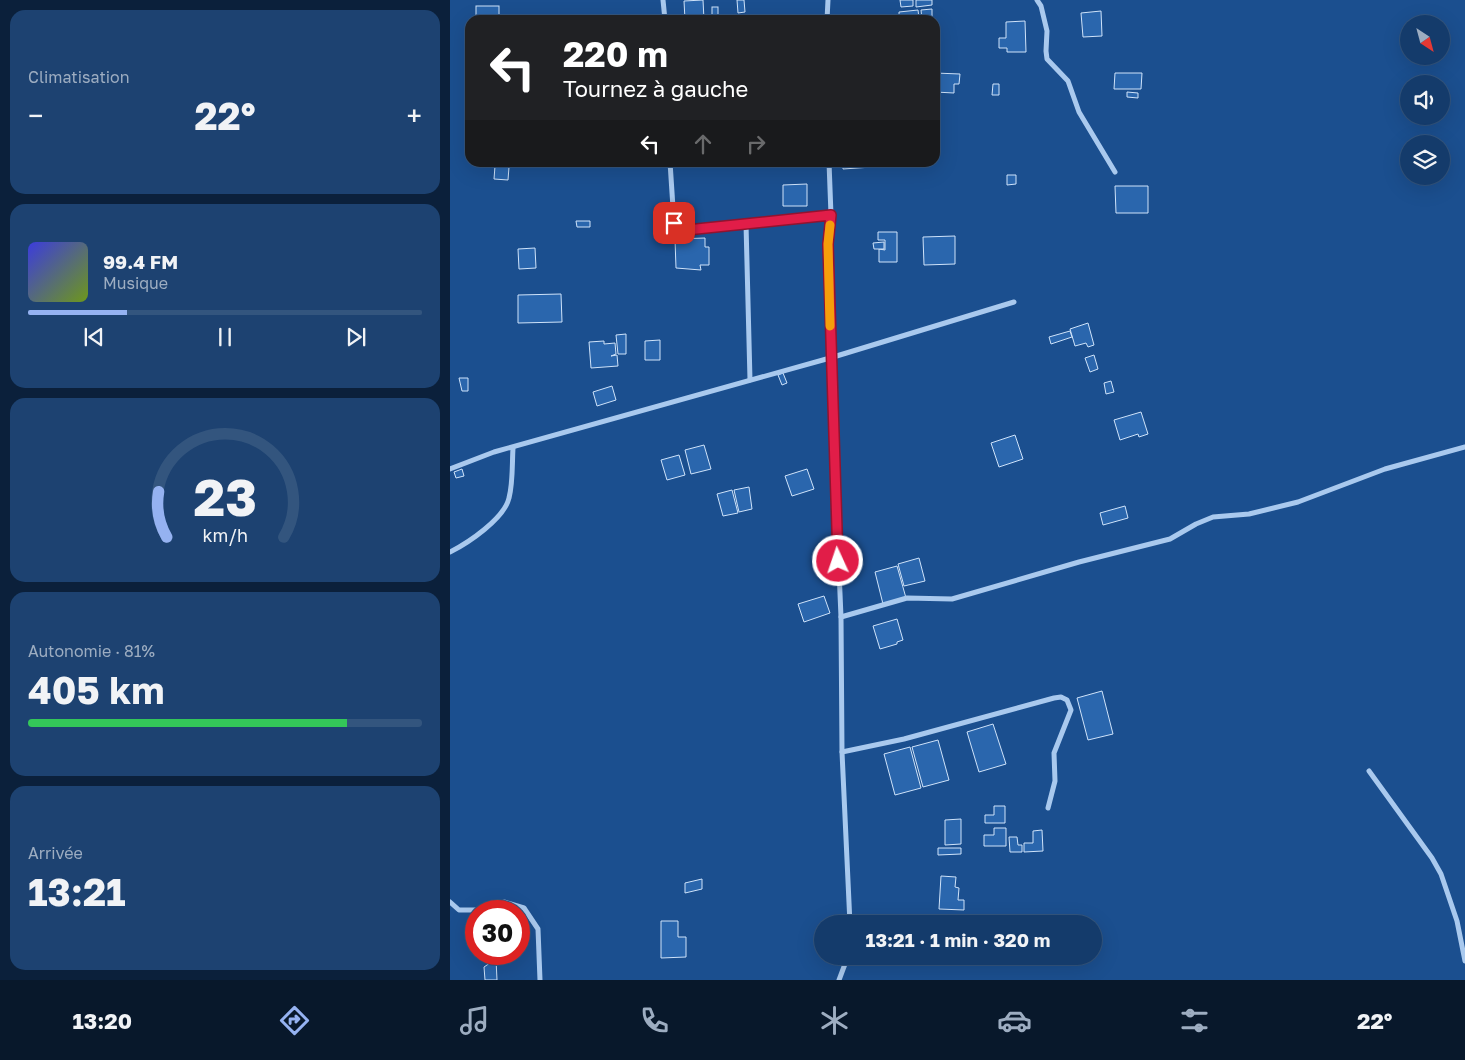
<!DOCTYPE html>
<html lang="fr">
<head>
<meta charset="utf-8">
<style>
	:root { --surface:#143b6b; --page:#1d4271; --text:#f1f3f6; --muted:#9dadc1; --line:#33557e; --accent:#95b2f1 }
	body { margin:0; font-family:"Golos Text",sans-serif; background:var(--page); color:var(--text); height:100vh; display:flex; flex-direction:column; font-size:19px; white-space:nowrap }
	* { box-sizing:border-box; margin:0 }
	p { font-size:16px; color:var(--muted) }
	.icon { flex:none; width:28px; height:28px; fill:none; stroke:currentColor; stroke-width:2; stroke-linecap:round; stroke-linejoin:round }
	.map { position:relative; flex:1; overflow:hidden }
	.side { display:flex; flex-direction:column; gap:10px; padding:10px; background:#0b203b; width:450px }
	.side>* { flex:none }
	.guide { position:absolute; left:15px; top:15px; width:475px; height:152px; border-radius:15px; box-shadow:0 5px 20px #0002,0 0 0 1px var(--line); background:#202124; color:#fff; overflow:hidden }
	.needle { width:32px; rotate:144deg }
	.tools { position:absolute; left:950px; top:15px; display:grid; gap:10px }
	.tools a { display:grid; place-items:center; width:50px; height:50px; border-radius:50%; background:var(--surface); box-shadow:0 5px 20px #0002,0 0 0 1px var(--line); font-size:25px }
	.speed { position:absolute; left:15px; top:900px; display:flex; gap:10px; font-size:25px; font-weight:700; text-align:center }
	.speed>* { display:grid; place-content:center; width:65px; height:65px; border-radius:50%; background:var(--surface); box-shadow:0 5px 20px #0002,0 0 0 1px var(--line); line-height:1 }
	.speed .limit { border:8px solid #d22; background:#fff; color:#111 }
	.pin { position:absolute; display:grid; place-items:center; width:42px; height:42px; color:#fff; margin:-21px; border-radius:10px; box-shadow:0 2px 8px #0006 }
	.me { position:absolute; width:55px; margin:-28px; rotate:357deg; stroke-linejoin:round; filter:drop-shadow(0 0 4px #0008) }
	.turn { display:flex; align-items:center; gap:18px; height:105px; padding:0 15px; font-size:22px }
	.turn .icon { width:65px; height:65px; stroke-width:2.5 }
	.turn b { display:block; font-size:35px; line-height:42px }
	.lanes { display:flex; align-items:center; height:48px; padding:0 15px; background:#0003; justify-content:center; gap:25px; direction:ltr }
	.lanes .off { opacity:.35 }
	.big { font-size:38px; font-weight:700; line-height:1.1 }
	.side .card { flex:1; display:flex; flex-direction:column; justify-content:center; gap:8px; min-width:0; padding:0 18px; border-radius:15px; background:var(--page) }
	.side .dial { align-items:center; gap:0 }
	.dial svg { height:130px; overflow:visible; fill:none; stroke:var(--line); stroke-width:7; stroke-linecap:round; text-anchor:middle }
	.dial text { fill:var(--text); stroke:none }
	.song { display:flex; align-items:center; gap:15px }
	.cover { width:60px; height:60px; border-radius:8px; background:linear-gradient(135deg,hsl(240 70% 55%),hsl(80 70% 35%)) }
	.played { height:5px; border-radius:2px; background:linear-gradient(90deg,var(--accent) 25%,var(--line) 25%) }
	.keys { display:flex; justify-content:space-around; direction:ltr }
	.heat { display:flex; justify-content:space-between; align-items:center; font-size:28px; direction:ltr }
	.charge { height:8px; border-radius:4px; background:linear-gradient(90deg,#34c759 81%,var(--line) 0) }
	.trip { position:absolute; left:364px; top:915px; width:288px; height:50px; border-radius:25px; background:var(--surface); box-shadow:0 5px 20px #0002,0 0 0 1px var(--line); font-weight:700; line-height:50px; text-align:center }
	.dock { display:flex; height:80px; justify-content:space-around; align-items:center; background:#08182b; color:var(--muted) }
	.dock .icon { width:35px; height:35px }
	.dock .selected { color:var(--accent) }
	.dock b { font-size:22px; color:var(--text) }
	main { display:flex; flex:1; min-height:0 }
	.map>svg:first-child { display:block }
	.building { fill:#2a66ad; stroke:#cfe3fa }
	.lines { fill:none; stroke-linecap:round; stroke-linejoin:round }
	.street { stroke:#a9c9ee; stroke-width:5 }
	.route-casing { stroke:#92132f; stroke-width:12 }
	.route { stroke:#e11d48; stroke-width:9 }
	.slow { stroke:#f59e0b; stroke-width:9 }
</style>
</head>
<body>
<main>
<section class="side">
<div class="card"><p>Climatisation</p>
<div class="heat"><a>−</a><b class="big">22°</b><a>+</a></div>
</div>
<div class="card">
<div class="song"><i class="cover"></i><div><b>99.4 FM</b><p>Musique</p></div></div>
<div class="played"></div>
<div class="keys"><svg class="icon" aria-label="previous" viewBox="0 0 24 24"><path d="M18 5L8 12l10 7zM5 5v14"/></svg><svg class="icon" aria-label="pause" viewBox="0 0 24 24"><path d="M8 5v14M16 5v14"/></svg><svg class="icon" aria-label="next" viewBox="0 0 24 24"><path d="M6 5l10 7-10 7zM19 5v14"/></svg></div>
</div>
<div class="card dial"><svg viewBox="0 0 100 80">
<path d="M14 69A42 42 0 1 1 86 69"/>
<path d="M14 69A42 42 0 0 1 9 41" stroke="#95b2f1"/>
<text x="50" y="56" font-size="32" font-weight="700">23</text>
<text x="50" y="72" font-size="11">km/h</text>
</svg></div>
<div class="card"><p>Autonomie · 81%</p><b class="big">405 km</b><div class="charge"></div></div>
<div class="card"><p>Arrivée</p><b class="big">13:21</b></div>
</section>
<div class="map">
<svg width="1015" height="980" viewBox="0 0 1015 980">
	<rect width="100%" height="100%" fill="#1b4f8f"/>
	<g class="building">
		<path d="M 253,0 L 254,20 L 235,20 L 234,1 Z"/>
		<path d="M 287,0 L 294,0 L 295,12 L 288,13 Z"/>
		<path d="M 450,0 L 463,0 L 463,6 L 451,7 Z"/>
		<path d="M 466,0 L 482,0 L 482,5 L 466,7 Z"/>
		<rect x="26" y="6" width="23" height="14"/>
		<rect x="262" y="7" width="6" height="10"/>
		<path d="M 482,9 L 482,18 L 472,19 L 471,10 Z"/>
		<path d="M 468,10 L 469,18 L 449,19 L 449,12 Z"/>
		<path d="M 651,11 L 652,36 L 633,37 L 631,13 Z"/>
		<path d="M 575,21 L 576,52 L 557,52 L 557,48 L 549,48 L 549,38 L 556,38 L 556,22 Z"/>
		<path d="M 485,73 L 510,74 L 509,84 L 504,84 L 504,93 L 485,92 Z"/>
		<path d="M 665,73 L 692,73 L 691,89 L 664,89 Z"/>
		<path d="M 543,84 L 549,84 L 549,95 L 542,95 Z"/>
		<path d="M 677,92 L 688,93 L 688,98 L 677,97 Z"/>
		<path d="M 393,162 L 422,162 L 422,167 L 393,169 Z"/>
		<path d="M 45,166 L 59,167 L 58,180 L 44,179 Z"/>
		<path d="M 557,175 L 566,175 L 566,184 L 557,185 Z"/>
		<path d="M 357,184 L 357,206 L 333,206 L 333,185 Z"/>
		<path d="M 665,186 L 698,186 L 698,213 L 666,213 Z"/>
		<path d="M 126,221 L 140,221 L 140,227 L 127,227 Z"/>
		<path d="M 428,232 L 447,232 L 447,262 L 429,262 L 429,249 L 435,250 L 435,240 L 428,240 Z"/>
		<path d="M 505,236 L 505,264 L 474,265 L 473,237 Z"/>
		<path d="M 255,238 L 255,247 L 259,247 L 259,265 L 250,265 L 251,270 L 226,268 L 225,239 Z"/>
		<path d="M 434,242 L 434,249 L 424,249 L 423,243 Z"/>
		<path d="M 85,248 L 86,268 L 69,269 L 68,249 Z"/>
		<path d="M 111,294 L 112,322 L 68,323 L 68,295 Z"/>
		<path d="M 638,323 L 644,345 L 638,347 L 636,343 L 625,346 L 620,329 Z"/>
		<path d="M 620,331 L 622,337 L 601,344 L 599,337 Z"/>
		<path d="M 176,334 L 176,354 L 168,354 L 166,335 Z"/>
		<path d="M 210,340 L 210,360 L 195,360 L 195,341 Z"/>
		<path d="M 154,341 L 154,344 L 165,343 L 166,354 L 161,356 L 167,355 L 168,366 L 141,368 L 139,342 Z"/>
		<path d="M 644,355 L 648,369 L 640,372 L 635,358 Z"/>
		<path d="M 333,373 L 337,383 L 332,385 L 328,375 Z"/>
		<path d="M 9,378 L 18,378 L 18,391 L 12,391 Z"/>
		<path d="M 661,381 L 664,392 L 656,394 L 654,383 Z"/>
		<path d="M 162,386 L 166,400 L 147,406 L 143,392 Z"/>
		<path d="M 691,412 L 698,434 L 689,437 L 688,434 L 670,440 L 664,420 Z"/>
		<path d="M 565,435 L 573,459 L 549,467 L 541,443 Z"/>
		<path d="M 254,445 L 261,469 L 241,474 L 235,450 Z"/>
		<path d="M 229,455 L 235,475 L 217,480 L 211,460 Z"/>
		<path d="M 12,469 L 14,476 L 6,478 L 4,472 Z"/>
		<path d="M 357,469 L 364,489 L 342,496 L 335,476 Z"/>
		<path d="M 299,487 L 302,509 L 289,512 L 284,490 Z"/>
		<path d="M 282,490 L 288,513 L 273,516 L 267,494 Z"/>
		<path d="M 675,506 L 678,518 L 653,525 L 650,513 Z"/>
		<path d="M 469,558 L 475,581 L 454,586 L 448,564 Z"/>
		<path d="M 447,566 L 456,598 L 433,604 L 425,572 Z"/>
		<path d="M 374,596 L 380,613 L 354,622 L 348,604 Z"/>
		<path d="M 447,619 L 453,640 L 447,642 L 447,644 L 430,649 L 423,626 Z"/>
		<path d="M 652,691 L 663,734 L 638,740 L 627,698 Z"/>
		<path d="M 543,724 L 556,764 L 529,772 L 517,732 Z"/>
		<path d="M 488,740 L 499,780 L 473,787 L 462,747 Z"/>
		<path d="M 460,747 L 471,788 L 445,795 L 434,754 Z"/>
		<path d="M 544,806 L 555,806 L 555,823 L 535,823 L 535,815 L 544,815 Z"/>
		<path d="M 511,819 L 511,844 L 495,845 L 495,820 Z"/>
		<path d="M 544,828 L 556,828 L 556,846 L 534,846 L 534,835 L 544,835 Z"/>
		<path d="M 592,830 L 593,851 L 574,852 L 574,843 L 583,843 L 583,831 Z"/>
		<path d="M 559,837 L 567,837 L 568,845 L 572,845 L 572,852 L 560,852 Z"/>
		<path d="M 488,848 L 511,848 L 511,854 L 488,855 Z"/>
		<path d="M 491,876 L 506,877 L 505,887 L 509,888 L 508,900 L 514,900 L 514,910 L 489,909 Z"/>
		<path d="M 252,879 L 252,889 L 235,893 L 235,883 Z"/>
		<path d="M 211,921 L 228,921 L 228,937 L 236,937 L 236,957 L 211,958 Z"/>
		<path d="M 46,959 L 47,980 L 35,980 L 34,967 Z"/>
	</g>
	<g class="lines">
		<g class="street">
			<path d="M 213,0 L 215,20"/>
			<path d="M 587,0 L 591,6 L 597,31 L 596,51 L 597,59 L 618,81 L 629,112 L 665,172"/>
			<path d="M 377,20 L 378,0"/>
			<path d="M 220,162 L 224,223 L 232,230 L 381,215"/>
			<path d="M 379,162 L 381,215 L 378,244 L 380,358 L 391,617 L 392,752 L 400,924"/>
			<path d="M 296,224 L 300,380"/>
			<path d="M 0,469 L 44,452 L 380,358 L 564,302"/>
			<path d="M 0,552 C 18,543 54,519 59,498 C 63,483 62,464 63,448"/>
			<path d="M 391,617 L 457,598 L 502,599 L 629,562 L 720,539 L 746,524 L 763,517 L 799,514 L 848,502 L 935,469 L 1015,447"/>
			<path d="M 392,752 L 454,739 L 604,698 L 611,697 L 617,700 L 621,710 L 604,753 L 605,781 L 598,808"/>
			<path d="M 919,771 L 982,858 L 991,874 L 1007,921 L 1015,961"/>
			<path d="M 0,902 L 9,910 L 33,910 L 54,902 L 74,908 L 88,929 L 90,980"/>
			<path d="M 389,980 L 398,956"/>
		</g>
	</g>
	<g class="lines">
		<defs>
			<path id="route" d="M 224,223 L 232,230 L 237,230 L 381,215 L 378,244 L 388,561"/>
		</defs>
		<use href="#route" class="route-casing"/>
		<use href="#route" class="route"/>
		<path class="slow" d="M 380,326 L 378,244 L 380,225"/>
	</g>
</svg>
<div class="tools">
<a><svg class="needle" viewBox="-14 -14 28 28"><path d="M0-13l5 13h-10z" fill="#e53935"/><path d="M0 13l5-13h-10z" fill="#9dadc1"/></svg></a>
<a><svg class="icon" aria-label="sound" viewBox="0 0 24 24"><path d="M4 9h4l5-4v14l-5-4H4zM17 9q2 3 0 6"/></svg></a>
<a><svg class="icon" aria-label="layers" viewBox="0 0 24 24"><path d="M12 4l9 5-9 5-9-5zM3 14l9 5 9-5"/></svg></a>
</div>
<div class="speed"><div class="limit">30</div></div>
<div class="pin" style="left:224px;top:223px;background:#d93025"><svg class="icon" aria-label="arrive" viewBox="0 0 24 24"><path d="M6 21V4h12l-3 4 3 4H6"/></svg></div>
<svg class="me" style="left:388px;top:561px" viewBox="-20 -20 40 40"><circle r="17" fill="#e11d48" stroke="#fff" stroke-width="3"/><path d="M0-11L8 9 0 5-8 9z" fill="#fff"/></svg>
<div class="trip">13:21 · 1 min · 320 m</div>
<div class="guide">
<div class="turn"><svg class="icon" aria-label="left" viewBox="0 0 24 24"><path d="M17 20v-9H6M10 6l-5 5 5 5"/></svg><div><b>220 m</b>Tournez à gauche</div></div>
<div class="lanes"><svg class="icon" aria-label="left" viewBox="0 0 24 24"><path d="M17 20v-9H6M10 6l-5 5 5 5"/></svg><svg class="icon off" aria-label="ahead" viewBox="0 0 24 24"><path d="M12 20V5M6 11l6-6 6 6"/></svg><svg class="icon off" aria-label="right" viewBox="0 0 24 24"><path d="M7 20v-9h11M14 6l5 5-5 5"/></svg></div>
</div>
</div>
</main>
<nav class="dock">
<b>13:20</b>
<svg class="icon selected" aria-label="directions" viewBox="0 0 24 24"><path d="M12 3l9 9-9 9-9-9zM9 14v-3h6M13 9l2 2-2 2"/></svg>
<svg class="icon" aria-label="music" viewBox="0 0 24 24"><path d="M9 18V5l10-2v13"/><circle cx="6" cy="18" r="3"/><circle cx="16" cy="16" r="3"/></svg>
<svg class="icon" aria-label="phone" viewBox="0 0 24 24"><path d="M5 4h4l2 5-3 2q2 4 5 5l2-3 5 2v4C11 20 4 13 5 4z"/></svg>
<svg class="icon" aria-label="climate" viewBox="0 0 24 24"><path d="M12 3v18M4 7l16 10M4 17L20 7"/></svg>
<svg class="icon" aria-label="car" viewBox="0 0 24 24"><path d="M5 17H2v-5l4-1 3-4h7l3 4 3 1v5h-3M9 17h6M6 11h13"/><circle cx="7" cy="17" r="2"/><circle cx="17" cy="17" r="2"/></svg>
<svg class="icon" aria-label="filters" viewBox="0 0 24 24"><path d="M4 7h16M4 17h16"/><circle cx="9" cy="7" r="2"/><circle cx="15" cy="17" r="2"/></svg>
<b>22°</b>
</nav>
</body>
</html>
